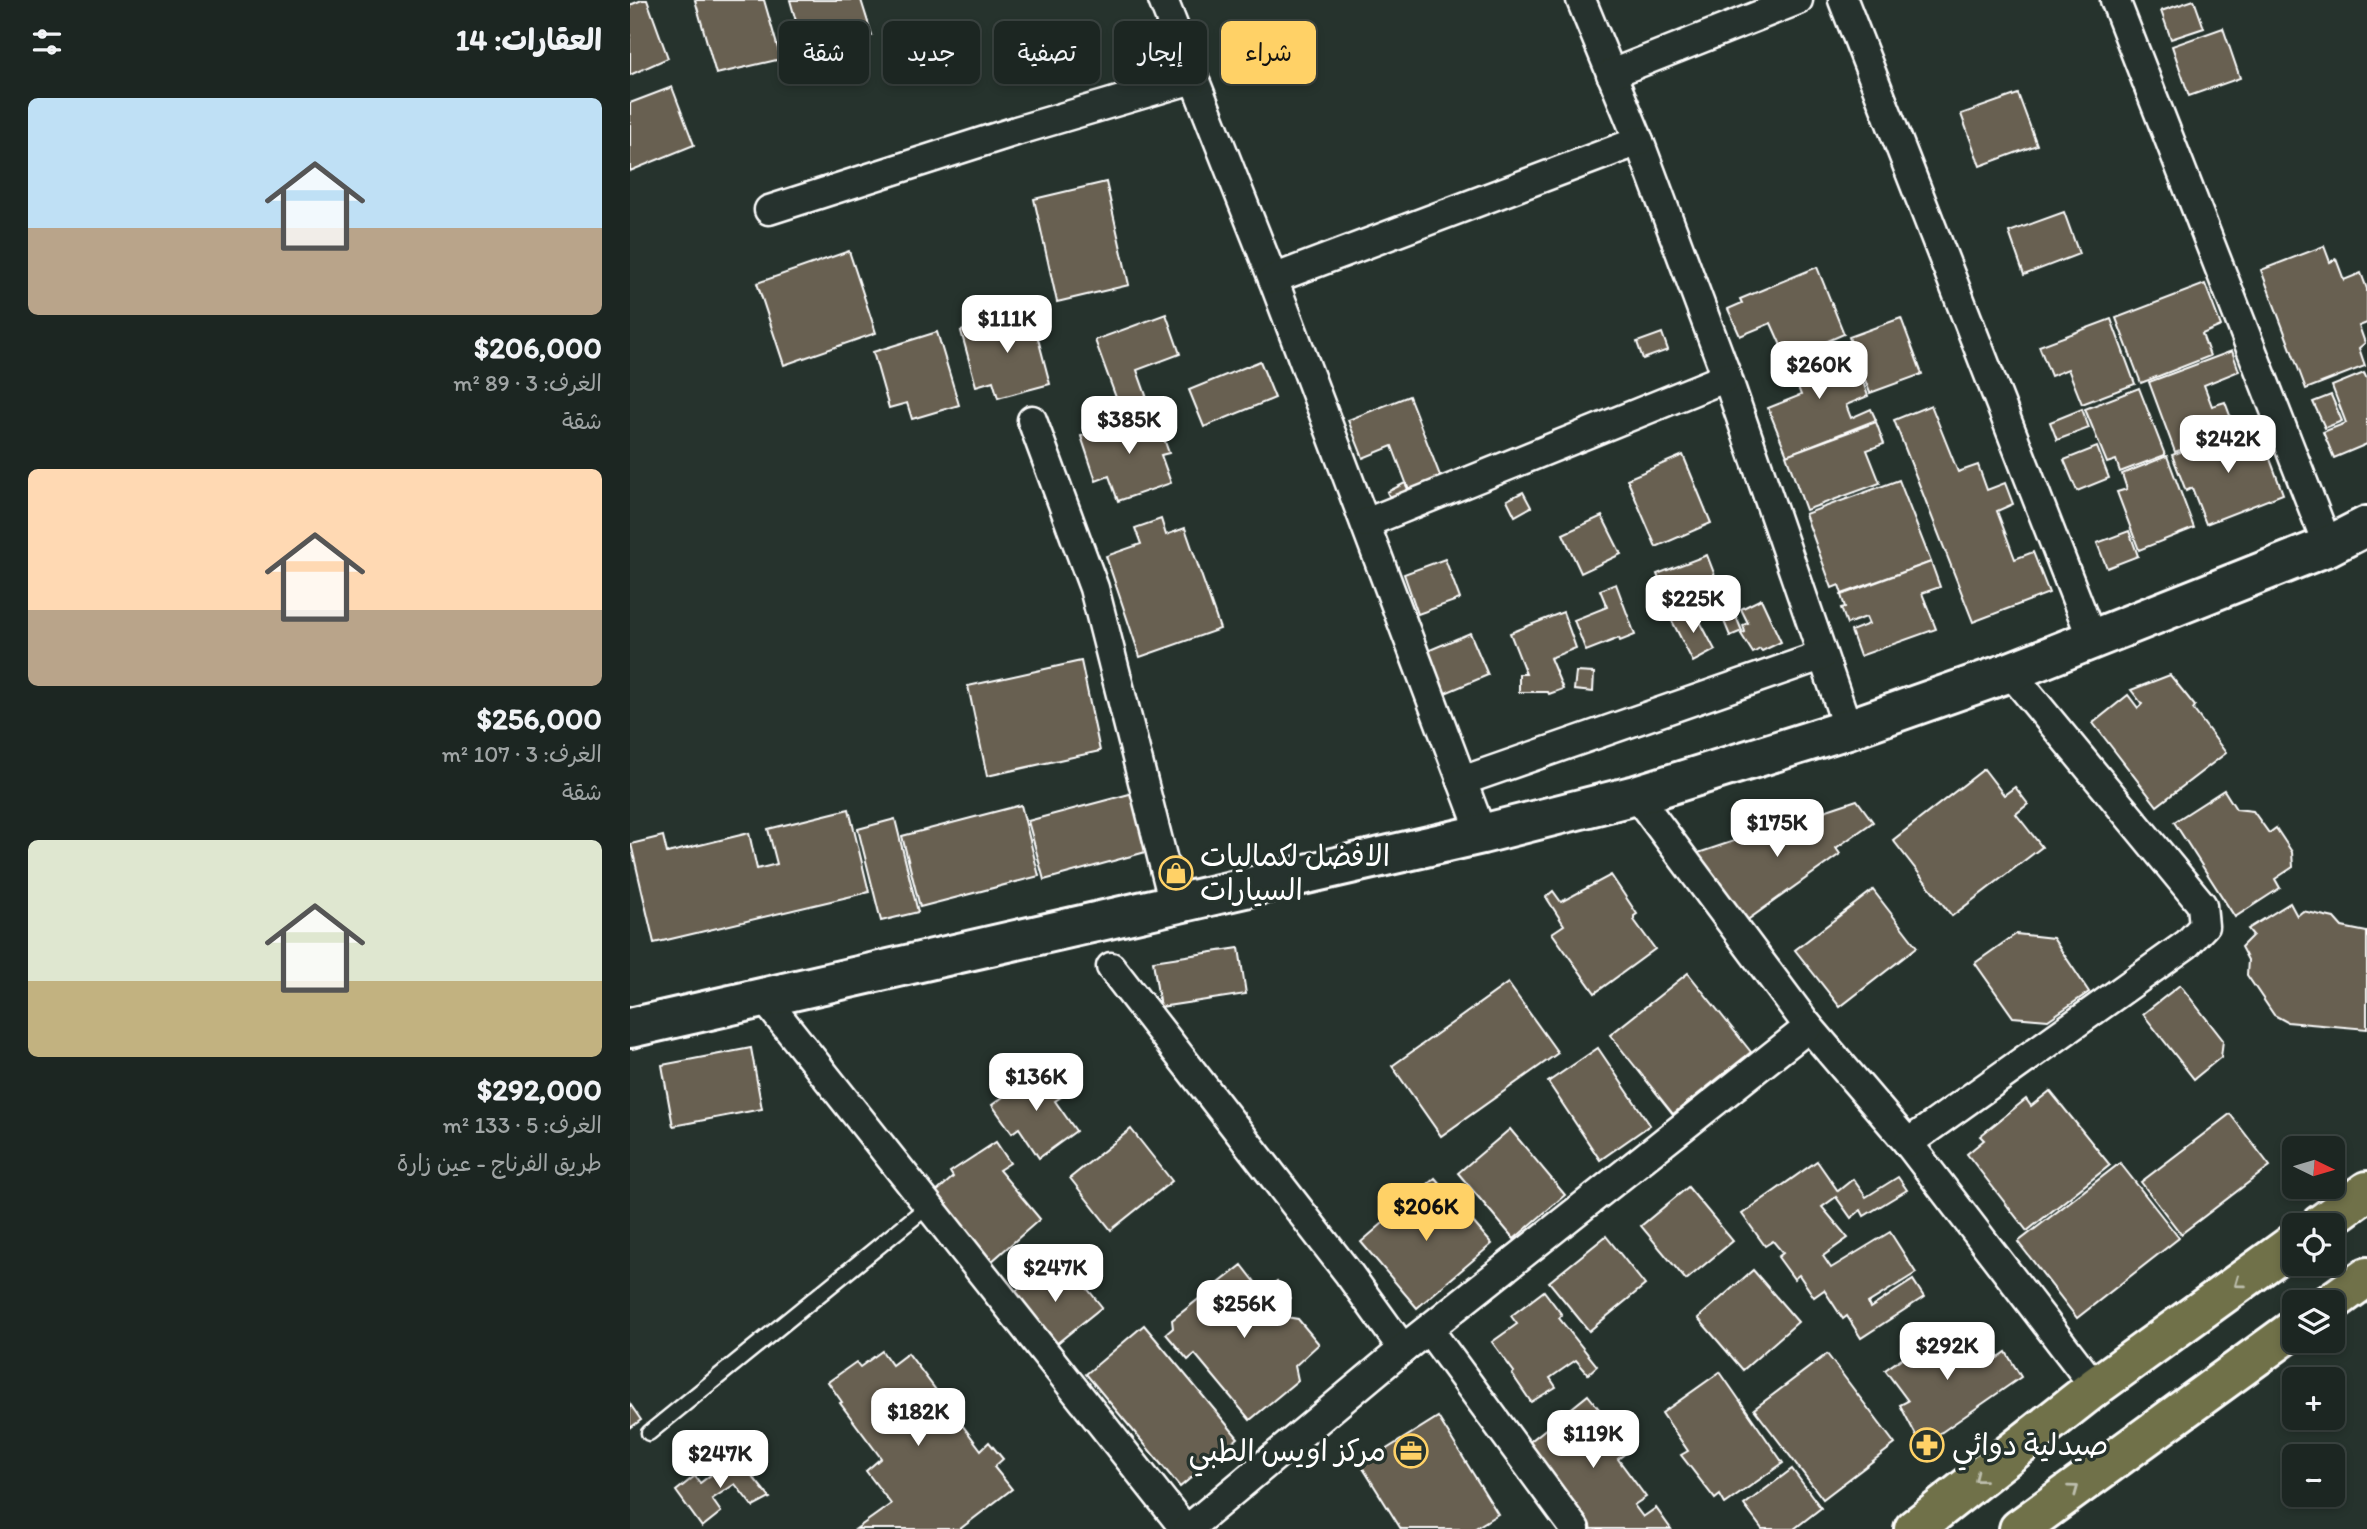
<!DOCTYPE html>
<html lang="ar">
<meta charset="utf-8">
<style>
:root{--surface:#1c2622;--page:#252e2a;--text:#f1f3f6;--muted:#a0a5a5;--line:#3a4340;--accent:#ffd166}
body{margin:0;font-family:Itim,"Playpen Sans Arabic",sans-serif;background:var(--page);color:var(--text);direction:rtl;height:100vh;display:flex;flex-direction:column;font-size:26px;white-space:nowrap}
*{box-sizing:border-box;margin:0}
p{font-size:23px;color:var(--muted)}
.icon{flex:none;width:38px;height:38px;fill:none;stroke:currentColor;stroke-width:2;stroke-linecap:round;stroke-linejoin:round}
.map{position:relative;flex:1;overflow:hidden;direction:ltr}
.side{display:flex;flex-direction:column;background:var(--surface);width:630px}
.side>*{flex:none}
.banner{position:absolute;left:21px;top:21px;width:665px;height:63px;direction:rtl;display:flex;gap:14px}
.needle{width:46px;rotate:95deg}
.fabs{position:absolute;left:1652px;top:1136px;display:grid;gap:14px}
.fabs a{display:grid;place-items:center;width:63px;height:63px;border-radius:10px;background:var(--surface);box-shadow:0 4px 10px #0003,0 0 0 2px var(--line);font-size:35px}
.price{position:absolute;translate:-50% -60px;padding:0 16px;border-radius:14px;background:#fff;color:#222;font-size:23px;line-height:46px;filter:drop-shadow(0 2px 4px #0008)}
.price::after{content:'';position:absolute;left:50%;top:42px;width:21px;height:16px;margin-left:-10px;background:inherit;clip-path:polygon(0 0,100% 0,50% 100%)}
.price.active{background:var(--accent);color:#111}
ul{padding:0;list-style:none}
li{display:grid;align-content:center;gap:14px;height:371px;padding:0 28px}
li span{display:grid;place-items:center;height:217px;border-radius:10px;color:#555}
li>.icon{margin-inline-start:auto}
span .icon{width:126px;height:126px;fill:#fffc;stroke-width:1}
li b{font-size:30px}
h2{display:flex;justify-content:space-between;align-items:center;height:84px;padding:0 28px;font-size:30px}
.tag{padding:0 24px;border-radius:10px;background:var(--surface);box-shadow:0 4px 10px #0003,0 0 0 2px var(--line);font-size:24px;line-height:63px}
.tag.active{background:var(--accent);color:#111}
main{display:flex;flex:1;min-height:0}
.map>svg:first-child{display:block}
</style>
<main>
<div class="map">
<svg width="1737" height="1529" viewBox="0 0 1737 1529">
<rect width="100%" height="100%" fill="#26332d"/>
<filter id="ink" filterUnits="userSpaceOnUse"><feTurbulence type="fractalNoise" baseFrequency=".0143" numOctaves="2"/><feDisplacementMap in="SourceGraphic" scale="14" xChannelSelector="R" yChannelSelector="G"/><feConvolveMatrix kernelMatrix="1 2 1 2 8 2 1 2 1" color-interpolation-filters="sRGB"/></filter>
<g filter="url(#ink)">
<g fill="#686151" stroke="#fff" stroke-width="2">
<polygon points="12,0 17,0 38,58 0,75 0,5"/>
<polygon points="65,0 134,0 151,59 86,74"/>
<polygon points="160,0 231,0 242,35 175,53"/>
<polygon points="1564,0 1574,28 1541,39 1531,11"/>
<polygon points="1593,28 1610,78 1559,96 1542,46"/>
<polygon points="42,87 64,145 0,171 0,103"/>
<polygon points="1388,94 1407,145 1350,166 1331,114"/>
<polygon points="476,182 499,285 427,302 404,199"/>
<polygon points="1434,212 1449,254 1394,275 1379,232"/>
<polygon points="1694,246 1700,262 1706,259 1714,280 1731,273 1737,289 1737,323 1729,326 1735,343 1729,348 1735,366 1676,389 1631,270"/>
<polygon points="219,251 246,333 154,365 127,283"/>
<polygon points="1187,267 1214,334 1157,359 1141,323 1110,336 1098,309 1112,303 1110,299"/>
<polygon points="1575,284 1591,326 1572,334 1580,356 1511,383 1486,318"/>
<polygon points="401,312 420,384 368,398 363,381 346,386 331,331"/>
<polygon points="536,314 550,354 507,370 519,404 492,414 465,340"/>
<polygon points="1271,318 1292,374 1240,393 1219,337"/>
<polygon points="1481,319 1505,384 1452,404 1438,369 1421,376 1409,346"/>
<polygon points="307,332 329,405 282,419 277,403 259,408 243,352"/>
<polygon points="1032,333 1038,350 1013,359 1007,342"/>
<polygon points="1201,342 1215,380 1230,374 1238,396 1216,405 1221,418 1241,409 1246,420 1157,455 1138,408 1171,395 1157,359"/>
<polygon points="1602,351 1609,371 1574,385 1582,406 1595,402 1605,429 1545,452 1519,382"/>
<polygon points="630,361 645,398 574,427 559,390"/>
<polygon points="1734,373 1737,379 1737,444 1704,458 1693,432 1716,423 1702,386"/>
<polygon points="1509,388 1535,455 1490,472 1486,460 1477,463 1455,409"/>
<polygon points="1701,395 1712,421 1695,428 1683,402"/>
<polygon points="779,396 814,486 782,498 762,446 733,458 718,420"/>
<polygon points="1301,405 1328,472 1348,465 1357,490 1375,483 1383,504 1367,511 1385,559 1403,552 1419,593 1343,622 1264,420"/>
<polygon points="1452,409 1459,428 1427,440 1420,422"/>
<polygon points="524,411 539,453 531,455 541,483 488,501 479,476 466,481 451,436"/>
<polygon points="1246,422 1254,444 1237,450 1250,483 1176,510 1156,455"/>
<polygon points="1608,430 1615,447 1633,440 1653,494 1576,524 1562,488 1556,491 1542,455"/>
<polygon points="1467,447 1479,478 1447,491 1434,460"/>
<polygon points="1053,455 1081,523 1026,547 997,479"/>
<polygon points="1537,456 1564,528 1509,550 1487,492 1497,489 1492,474"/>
<polygon points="1269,480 1301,562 1212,594 1209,585 1202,588 1175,514"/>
<polygon points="775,483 781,495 763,504 757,492"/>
<polygon points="893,492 901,507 885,516 877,500"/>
<polygon points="972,516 991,554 951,573 933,534"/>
<polygon points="531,519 536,535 555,528 590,629 510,657 476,556 511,544 505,528"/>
<polygon points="1499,531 1508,556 1477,568 1467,543"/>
<polygon points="1077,555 1087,581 1037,600 1027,574"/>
<polygon points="815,559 830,599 788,614 774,574"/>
<polygon points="1301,562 1310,587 1292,593 1306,629 1230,656 1221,631 1239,624 1236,617 1217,624 1211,608 1215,607 1211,595"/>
<polygon points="986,584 1005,635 990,641 989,638 956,651 944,620 977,607 970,590"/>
<polygon points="1095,590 1112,631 1100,636 1083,594"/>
<polygon points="1131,599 1151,642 1132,651 1130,649 1123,653 1111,634 1115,632 1113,625 1118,623 1111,609"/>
<polygon points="1063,608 1085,650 1063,662 1041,619"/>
<polygon points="933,612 946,648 920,658 933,689 919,694 918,692 889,692 889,674 896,674 880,633"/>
<polygon points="840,633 858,675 813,694 795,652"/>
<polygon points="451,661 470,751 357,776 338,686"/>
<polygon points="946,672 964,673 963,692 944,690"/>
<polygon points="1540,675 1565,706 1563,709 1596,753 1527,806 1463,723 1498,695 1508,708 1512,704 1501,690"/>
<polygon points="1354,769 1374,795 1385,787 1398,804 1386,814 1412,847 1322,916 1263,840"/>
<polygon points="1594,790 1606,809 1623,811 1639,833 1646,828 1662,852 1663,867 1645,879 1650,888 1605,917 1544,822"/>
<polygon points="507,792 523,850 414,880 398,821"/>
<polygon points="1227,800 1243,822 1206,848 1210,854 1109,926 1059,856"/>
<polygon points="391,805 409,876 290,907 272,836"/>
<polygon points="219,809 239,892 24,943 1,844 33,836 37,853 119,833 127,869 147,864 138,829"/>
<polygon points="265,819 288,912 251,921 228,829"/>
<polygon points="981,875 1007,914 1004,916 1004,920 1025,949 965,993 922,933 934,925 916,897 923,891 931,902"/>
<polygon points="1243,890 1287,947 1210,1007 1165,950"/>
<polygon points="1660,903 1667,916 1673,911 1704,918 1712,927 1737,932 1737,1029 1657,1022 1644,1015 1617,975 1618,960 1611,947 1623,935 1618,929"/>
<polygon points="1386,934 1423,938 1459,992 1418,1020 1383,1017 1345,963"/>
<polygon points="609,948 616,994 530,1007 523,961"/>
<polygon points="1058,973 1121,1052 1043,1114 980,1035"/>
<polygon points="878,983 928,1053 811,1136 762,1066"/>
<polygon points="1550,985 1593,1040 1591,1057 1564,1079 1513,1014"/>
<polygon points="121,1048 132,1109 43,1126 32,1065"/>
<polygon points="968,1048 1020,1125 970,1160 918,1082"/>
<polygon points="414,1067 434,1095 425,1101 446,1131 409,1158 389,1128 382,1133 362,1105"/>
<polygon points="1420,1091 1480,1165 1397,1231 1337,1154 1354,1140 1350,1136 1396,1099 1401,1106"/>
<polygon points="1600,1114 1640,1166 1551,1234 1511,1182"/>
<polygon points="501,1129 542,1181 481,1230 440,1178"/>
<polygon points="880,1129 935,1195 884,1239 828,1173"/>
<polygon points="366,1142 380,1163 369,1170 410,1219 361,1262 304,1194 323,1177 320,1172"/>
<polygon points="1187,1161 1208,1191 1223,1179 1236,1197 1268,1177 1277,1190 1234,1216 1231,1210 1221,1218 1206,1197 1192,1207 1218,1238 1193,1256 1201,1268 1260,1232 1286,1273 1238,1303 1240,1308 1283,1280 1294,1297 1231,1338 1217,1316 1213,1319 1194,1290 1184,1297 1169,1275 1164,1279 1148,1257 1153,1253 1143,1241 1135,1246 1112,1214"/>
<polygon points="1490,1163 1549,1238 1447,1318 1388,1242"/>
<polygon points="805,1178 862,1244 787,1308 731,1242"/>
<polygon points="1058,1187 1103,1241 1056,1280 1011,1226"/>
<polygon points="976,1236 1015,1285 959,1331 919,1282"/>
<polygon points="612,1265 633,1292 647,1281 660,1298 648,1308 656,1317 668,1319 689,1344 665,1366 668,1380 620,1420 565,1354 558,1360 536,1334 543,1328 542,1320"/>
<polygon points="416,1266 426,1279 440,1267 472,1307 420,1349 380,1296"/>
<polygon points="1123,1270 1168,1322 1113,1370 1068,1318"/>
<polygon points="914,1291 932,1315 929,1318 967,1366 958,1374 946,1360 920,1378 926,1387 901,1402 882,1374 884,1372 862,1342 887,1324 881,1316"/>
<polygon points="514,1325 608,1438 550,1487 456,1374"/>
<polygon points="1313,1329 1321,1341 1335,1332 1356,1366 1376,1352 1391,1377 1312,1432 1290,1443 1270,1405 1278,1401 1255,1370"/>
<polygon points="252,1351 262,1365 278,1353 351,1450 359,1442 373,1459 364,1467 382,1489 330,1529 226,1529 261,1504 236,1471 251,1458 210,1403 212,1402 198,1382 226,1362 230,1367"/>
<polygon points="1197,1354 1265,1444 1193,1499 1124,1409"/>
<polygon points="1090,1372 1153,1463 1095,1504 1090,1495 1085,1499 1051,1455 1058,1451 1032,1413"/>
<polygon points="958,1395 1001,1449 988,1459 1016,1497 1004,1505 1013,1517 1026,1508 1041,1529 955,1529 897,1444"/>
<polygon points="0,1404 11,1420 0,1428"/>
<polygon points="808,1417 868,1514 844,1529 771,1529 731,1465"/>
<polygon points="106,1456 140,1498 123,1507 105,1484 82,1499 91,1512 72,1527 46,1491 65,1476 70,1483"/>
<polygon points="1162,1469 1191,1508 1164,1529 1132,1529 1114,1505"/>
</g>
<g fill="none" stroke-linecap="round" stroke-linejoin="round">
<defs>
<polyline id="lane" points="19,1433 297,1207"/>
<g id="street">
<polyline points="533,0 643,279 852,834"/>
<polyline points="951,0 1009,141 1097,377 1218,729"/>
<polyline points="1213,0 1462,639"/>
<polyline points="1485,0 1698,546"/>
<polyline points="981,74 1168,0"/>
<polyline points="139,210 386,131 563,79"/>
<polyline points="643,279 1009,141"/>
<polyline points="402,420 464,588 544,904"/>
<polyline points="736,523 1097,377"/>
<polyline points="832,781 1191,656"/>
<polyline points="1006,795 1179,1027 1278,1143 1465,1387"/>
<polyline points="481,967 719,1274 773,1349"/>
<polyline points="133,997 555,1529"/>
<polyline points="1278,1143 1557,944 1574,926 1572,905 1380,672"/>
<polyline points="799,1330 945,1529"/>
<polyline points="558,1529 773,1349 1179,1027"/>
</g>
<polyline id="secondary" points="0,1028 852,834 1006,795 1218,729 1380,672 1698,546 1737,526"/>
<g id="primary">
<polyline points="1690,1225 1737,1191"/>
<polyline points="1702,1302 1737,1277"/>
<polyline points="1284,1529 1465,1387 1664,1243"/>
<polyline points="1389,1529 1664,1329"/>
</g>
</defs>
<use href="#lane" stroke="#fff" stroke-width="19"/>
<use href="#street" stroke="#fff" stroke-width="33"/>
<use href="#secondary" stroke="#fff" stroke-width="44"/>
<use href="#primary" stroke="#fff" stroke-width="44"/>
<use href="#lane" stroke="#26332d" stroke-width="14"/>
<use href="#street" stroke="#26332d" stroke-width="28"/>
<use href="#secondary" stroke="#26332d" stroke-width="38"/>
<use href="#primary" stroke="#6f714a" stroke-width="38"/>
</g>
<defs><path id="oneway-chevron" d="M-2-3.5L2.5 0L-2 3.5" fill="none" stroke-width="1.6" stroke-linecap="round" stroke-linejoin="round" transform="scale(1.75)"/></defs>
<g stroke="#bebfae">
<use href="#oneway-chevron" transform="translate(1609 1283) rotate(144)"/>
<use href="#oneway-chevron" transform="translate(1349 1478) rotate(142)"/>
<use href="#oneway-chevron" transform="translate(1444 1489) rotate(-36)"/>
</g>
</g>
<defs>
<symbol id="shop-ring" viewBox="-11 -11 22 22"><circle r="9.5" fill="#26332d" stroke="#ffd166" stroke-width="1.5"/><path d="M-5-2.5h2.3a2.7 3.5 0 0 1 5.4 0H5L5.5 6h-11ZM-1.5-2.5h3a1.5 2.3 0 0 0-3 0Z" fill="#ffd166"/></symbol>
<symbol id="pharmacy-ring" viewBox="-11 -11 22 22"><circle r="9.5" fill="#26332d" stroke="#ffd166" stroke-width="1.5"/><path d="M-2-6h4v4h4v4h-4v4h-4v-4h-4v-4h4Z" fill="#ffd166"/></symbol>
<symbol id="office-ring" viewBox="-11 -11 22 22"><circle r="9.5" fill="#26332d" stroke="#ffd166" stroke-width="1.5"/><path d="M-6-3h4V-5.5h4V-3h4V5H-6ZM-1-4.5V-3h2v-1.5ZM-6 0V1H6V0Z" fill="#ffd166"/></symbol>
</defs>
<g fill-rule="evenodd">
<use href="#shop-ring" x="527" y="854" width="38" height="38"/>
<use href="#pharmacy-ring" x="1278" y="1426" width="38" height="38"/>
<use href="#office-ring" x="762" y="1432" width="38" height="38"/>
</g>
<g text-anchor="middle" stroke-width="7" stroke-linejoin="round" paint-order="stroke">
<g font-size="30" fill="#fff" stroke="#26332d" text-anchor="start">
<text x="570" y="866">الافضل لكماليات<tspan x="570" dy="34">السيارات</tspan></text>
<text x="1322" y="1455">صيدلية دوائي</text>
<text x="756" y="1461" text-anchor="end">مركز اويس الطبي</text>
</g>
</g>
</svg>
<div class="fabs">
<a><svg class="needle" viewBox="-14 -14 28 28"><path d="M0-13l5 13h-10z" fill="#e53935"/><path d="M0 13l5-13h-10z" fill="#a0a5a5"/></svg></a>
<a><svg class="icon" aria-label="locate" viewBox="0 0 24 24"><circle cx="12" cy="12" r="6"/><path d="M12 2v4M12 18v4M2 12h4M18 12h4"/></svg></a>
<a><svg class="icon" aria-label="layers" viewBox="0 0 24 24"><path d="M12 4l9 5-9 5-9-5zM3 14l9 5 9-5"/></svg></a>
<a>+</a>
<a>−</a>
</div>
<b class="price" style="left:377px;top:355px">$111K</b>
<b class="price" style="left:1189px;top:401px">$260K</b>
<b class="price" style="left:499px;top:456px">$385K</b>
<b class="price" style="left:1598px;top:475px">$242K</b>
<b class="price" style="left:1063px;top:635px">$225K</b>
<b class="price" style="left:1147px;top:859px">$175K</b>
<b class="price" style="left:406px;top:1113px">$136K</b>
<b class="price active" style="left:796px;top:1243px">$206K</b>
<b class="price" style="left:425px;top:1304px">$247K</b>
<b class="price" style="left:614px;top:1340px">$256K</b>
<b class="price" style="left:1317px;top:1382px">$292K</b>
<b class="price" style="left:288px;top:1448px">$182K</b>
<b class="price" style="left:963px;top:1470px">$119K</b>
<b class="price" style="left:90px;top:1490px">$247K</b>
<div class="banner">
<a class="tag active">شراء</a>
<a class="tag">إيجار</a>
<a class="tag">تصفية</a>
<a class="tag">جديد</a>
<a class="tag">شقة</a>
</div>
</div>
<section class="side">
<h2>العقارات: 14<svg class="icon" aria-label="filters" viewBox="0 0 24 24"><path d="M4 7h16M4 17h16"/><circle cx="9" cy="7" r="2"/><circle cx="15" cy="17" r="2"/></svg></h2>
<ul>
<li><span style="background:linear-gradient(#bfe0f5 60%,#b9a48a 0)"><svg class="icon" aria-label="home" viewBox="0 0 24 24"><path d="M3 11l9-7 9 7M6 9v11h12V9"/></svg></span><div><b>$206,000</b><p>الغرف: 3 · 89 m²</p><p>شقة</p></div></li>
<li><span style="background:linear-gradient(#ffd9b3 65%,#b9a48a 0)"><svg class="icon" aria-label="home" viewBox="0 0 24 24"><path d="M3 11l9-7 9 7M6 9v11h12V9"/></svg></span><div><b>$256,000</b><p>الغرف: 3 · 107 m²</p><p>شقة</p></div></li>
<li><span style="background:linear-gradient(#dfe7d0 65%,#c2b280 0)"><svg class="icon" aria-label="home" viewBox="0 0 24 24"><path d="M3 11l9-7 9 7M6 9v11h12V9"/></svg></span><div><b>$292,000</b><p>الغرف: 5 · 133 m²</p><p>طريق الفرناج - عين زارة</p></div></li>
</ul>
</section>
</main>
